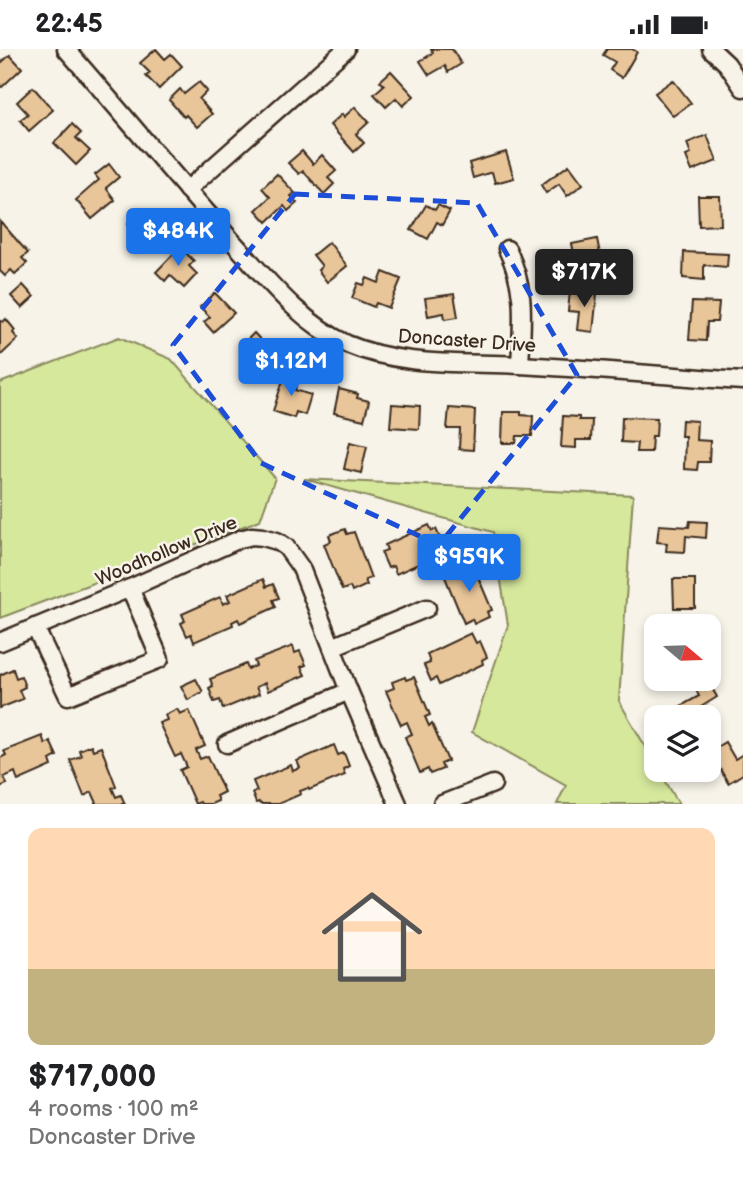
<!DOCTYPE html>
<meta charset="utf-8">
<style>
:root{--surface:#fff;--page:#f2f2f2;--text:#202124;--muted:#757577;--line:#e0e0e0;--accent:#1a73e8}
body{margin:0;font-family:"Balsamiq Sans",sans-serif;background:var(--page);color:var(--text);height:100vh;display:flex;flex-direction:column;font-size:26px;white-space:nowrap}
*{box-sizing:border-box;margin:0}
p{font-size:23px;color:var(--muted)}
.icon{flex:none;width:38px;height:38px;fill:none;stroke:currentColor;stroke-width:2;stroke-linecap:round;stroke-linejoin:round}
.map{position:relative;height:755px;overflow:hidden}
.sheet{display:flex;flex-direction:column;background:var(--surface);flex:1}
.sheet>*{flex:none}
.needle{width:46px;rotate:109deg}
.buttons{position:absolute;left:644px;top:565px;display:grid;gap:14px}
.buttons a{display:grid;place-items:center;width:77px;height:77px;border-radius:14px;background:var(--surface);box-shadow:0 4px 10px #0003;font-size:35px}
.price{position:absolute;translate:-50% -60px;padding:0 16px;border-radius:7px;background:var(--accent);color:#fff;font-size:23px;line-height:46px;filter:drop-shadow(0 2px 4px #0008)}
.price::after{content:'';position:absolute;left:50%;top:42px;width:21px;height:16px;margin-left:-10px;background:inherit;clip-path:polygon(0 0,100% 0,50% 100%)}
.price.current{background:#222;color:#fff}
ul{padding:0;list-style:none}
li{display:grid;align-content:center;gap:14px;height:371px;padding:0 28px}
li+li{border-top:2px solid var(--line)}
li span{display:grid;place-items:center;height:217px;border-radius:14px;color:#555}
li>.icon{margin-inline-start:auto}
span .icon{width:126px;height:126px;fill:#fffc;stroke-width:1}
li b{font-size:30px}
.status{display:flex;justify-content:space-between;align-items:center;height:49px;padding:0 35px;background:var(--surface);direction:ltr}
.status svg{height:19px;fill:currentColor}
.map>svg:first-child{display:block}
</style>
<div class="status"><b>22:45</b><svg viewBox="0 0 49 12"><path d="M0 12V9h3v3zM5 12V6h3v6zM10 12V3h3v9zM15 12V0h3v12zM26 1h20v11H26zM47 4h2v5h-2z"/></svg></div>
<div class="map">
<svg width="743" height="755" viewBox="0 0 743 755">
<rect width="100%" height="100%" fill="#f7f3e8"/>
<filter id="ink" filterUnits="userSpaceOnUse"><feTurbulence type="fractalNoise" baseFrequency=".0143" numOctaves="2"/><feDisplacementMap in="SourceGraphic" scale="14" xChannelSelector="R" yChannelSelector="G"/><feConvolveMatrix kernelMatrix="1 2 1 2 8 2 1 2 1" color-interpolation-filters="sRGB"/></filter>
<g filter="url(#ink)">
<g fill="#d6e89c" stroke="#88895d" stroke-width="2">
<polygon points="119,288 171,310 275,429 260,471 0,569 0,334"/>
<polygon points="304,430 633,446 619,652 656,716 656,721 659,721 679,755 557,755 566,736 472,683 508,576 493,483"/>
</g>
<g fill="#e9c69a" stroke="#3b2a1e" stroke-width="2">
<polygon points="156,0 165,10 171,5 182,17 159,40 146,27 150,24 140,14"/>
<polygon points="431,0 452,0 461,15 448,23 445,17 429,26 420,12 433,4"/>
<polygon points="607,0 632,0 637,3 622,29 610,21 615,13 603,6"/>
<polygon points="10,6 22,19 2,38 0,37 0,12 1,14"/>
<polygon points="391,22 414,47 403,57 396,49 386,58 374,45 384,36 380,32"/>
<polygon points="673,31 691,54 673,67 655,44"/>
<polygon points="199,33 207,42 199,50 212,65 197,78 186,66 184,68 169,51 180,40 184,45"/>
<polygon points="33,38 53,61 29,82 20,71 28,65 17,53"/>
<polygon points="355,58 369,73 356,85 364,94 354,103 330,76 342,65 344,68"/>
<polygon points="72,75 81,84 76,89 90,102 76,116 54,94"/>
<polygon points="707,86 717,112 692,122 686,107 691,105 687,94"/>
<polygon points="302,102 313,115 322,106 336,122 328,129 334,135 324,145 303,122 299,125 288,114"/>
<polygon points="506,103 514,129 495,134 492,123 473,129 469,114"/>
<polygon points="109,115 119,128 106,139 115,151 92,170 76,151 99,131 95,126"/>
<polygon points="569,116 583,135 567,147 559,135 546,144 541,136"/>
<polygon points="277,125 295,144 291,147 297,154 288,162 284,157 267,173 256,161 270,148 262,139"/>
<polygon points="698,147 720,147 721,176 699,177"/>
<polygon points="426,156 435,161 438,156 450,162 442,176 437,173 428,190 411,181"/>
<polygon points="142,162 161,183 141,203 131,192 138,186 128,175"/>
<polygon points="0,172 28,204 22,209 27,214 15,225 11,221 5,227 0,222"/>
<polygon points="597,190 603,220 579,225 572,195"/>
<polygon points="329,193 347,217 327,233 318,221 322,217 313,206"/>
<polygon points="180,198 194,212 189,217 197,225 184,239 170,226 165,232 156,223"/>
<polygon points="684,203 728,205 727,218 704,216 704,231 683,229"/>
<polygon points="383,223 401,230 389,259 376,254 374,258 352,249 358,234 364,236 367,229 379,234"/>
<polygon points="23,236 34,248 22,259 11,247"/>
<polygon points="570,242 597,245 593,283 577,281 579,263 568,262"/>
<polygon points="215,244 234,264 213,283 204,273 210,268 200,258"/>
<polygon points="454,245 458,268 445,270 444,264 428,267 425,249"/>
<polygon points="692,253 719,254 717,273 707,273 706,292 689,291"/>
<polygon points="6,270 15,281 13,284 18,290 0,307 0,271 3,273"/>
<polygon points="254,284 271,302 257,316 240,298"/>
<polygon points="286,322 299,326 295,341 311,346 305,366 296,363 294,369 273,362"/>
<polygon points="339,340 358,345 357,349 369,352 364,371 334,364"/>
<polygon points="392,355 420,357 419,380 390,378"/>
<polygon points="449,359 475,361 473,401 459,400 460,380 447,380"/>
<polygon points="503,363 521,363 521,366 533,367 532,387 517,387 516,394 502,394"/>
<polygon points="563,367 579,368 579,371 592,371 591,391 576,391 576,399 561,398"/>
<polygon points="622,368 657,369 656,387 652,387 651,403 636,403 637,394 621,393"/>
<polygon points="682,371 697,372 696,391 710,392 709,413 698,413 697,421 684,420 685,387 681,387"/>
<polygon points="350,393 367,397 361,424 344,420"/>
<polygon points="690,472 707,473 706,489 686,487 685,503 666,502 667,494 657,493 659,476 689,478"/>
<polygon points="429,476 432,482 436,480 443,496 438,498 441,505 396,525 393,517 388,519 381,503 387,501 385,496"/>
<polygon points="345,480 347,485 354,483 371,529 365,531 367,536 352,543 350,538 342,541 324,495 331,492 329,486"/>
<polygon points="468,513 470,517 473,516 492,561 487,563 489,568 474,575 472,570 464,574 445,528 452,525 450,521"/>
<polygon points="263,530 266,538 273,535 279,549 273,551 276,558 240,574 238,570 232,573 233,576 194,593 191,585 187,587 181,574 185,572 182,565 220,548 223,555 230,552 227,546"/>
<polygon points="673,530 695,530 695,559 674,559"/>
<polygon points="471,584 476,594 480,592 487,608 482,611 483,615 439,636 436,629 431,632 424,616 430,614 427,605"/>
<polygon points="293,597 295,604 300,602 306,616 301,618 305,626 268,642 265,634 256,638 259,645 223,660 220,651 214,653 209,639 213,637 210,630 246,615 248,620 256,617 254,612"/>
<polygon points="13,620 16,629 21,627 25,638 19,641 23,650 0,659 0,626"/>
<polygon points="405,628 406,631 414,628 430,666 425,668 429,677 432,675 448,712 441,715 443,720 430,725 428,720 420,724 405,688 412,685 407,673 401,676 386,642 394,639 392,633"/>
<polygon points="196,630 203,643 188,651 181,637"/>
<polygon points="709,634 717,648 701,658 707,668 673,668 670,663 699,647 696,641"/>
<polygon points="177,660 180,665 189,661 205,697 196,701 200,710 208,707 224,743 216,747 218,752 211,755 201,755 200,753 195,755 180,721 187,718 181,705 175,708 159,674 167,671 165,666"/>
<polygon points="42,687 45,695 50,692 57,707 50,711 52,717 18,732 15,723 4,728 7,735 0,738 0,709 6,706 4,702"/>
<polygon points="725,693 735,710 743,705 743,725 728,734 710,702"/>
<polygon points="91,696 93,701 101,698 116,737 112,739 116,748 121,746 125,755 95,755 97,754 92,743 84,747 70,711 81,707 79,701"/>
<polygon points="334,696 338,706 344,704 349,717 343,720 345,726 309,741 308,739 300,742 301,745 278,755 260,755 259,753 256,754 252,744 257,742 253,732 291,716 293,722 300,719 297,712"/>
</g>
<g fill="none" stroke-linecap="round" stroke-linejoin="round">
<defs>
<g id="minor">
<path d="M66,0C122,64 176,129 233,193C267,230 300,273 347,295C401,318 463,313 520,316C595,320 669,327 743,332"/>
<polyline points="711,0 727,15 743,39"/>
<polyline points="187,141 346,0"/>
<path d="M507,200C527,241 522,272 520,316"/>
<polyline points="35,578 68,647 160,610 130,539"/>
<polyline points="0,593 130,539 240,490 252,487 263,488 277,492 286,498 301,519 349,642 398,755"/>
<polyline points="332,598 427,559"/>
<polyline points="227,695 349,642"/>
<polyline points="442,755 493,735"/>
</g>
</defs>
<use href="#minor" stroke="#3b2a1e" stroke-width="21"/>
<use href="#minor" stroke="#f7f3e8" stroke-width="16"/>
</g>
</g>
<path fill="none" stroke="#1d4ed8" stroke-width="5" stroke-dasharray="14 9" stroke-linejoin="round" d="M295,145L477,154L577,326L439,496L261,414L173,296Z"/>
<g text-anchor="middle" stroke-width="5" stroke-linejoin="round" paint-order="stroke">
<g font-size="19" fill="#3b2a1e" stroke="#f7f3e8">
<text transform="translate(467 291) rotate(4)" y="7">Doncaster Drive</text>
<text transform="translate(166 501) rotate(-23)" y="7">Woodhollow Drive</text>
</g>
</g>
</svg>
<div class="buttons">
<a><svg class="needle" viewBox="-14 -14 28 28"><path d="M0-13l5 13h-10z" fill="#e53935"/><path d="M0 13l5-13h-10z" fill="#757577"/></svg></a>
<a><svg class="icon" aria-label="layers" viewBox="0 0 24 24"><path d="M12 4l9 5-9 5-9-5zM3 14l9 5 9-5"/></svg></a>
</div>
<b class="price" style="left:178px;top:219px">$484K</b>
<b class="price current" style="left:584px;top:260px">$717K</b>
<b class="price" style="left:291px;top:349px">$1.12M</b>
<b class="price" style="left:469px;top:545px">$959K</b>
</div>
<section class="sheet">
<ul>
<li><span style="background:linear-gradient(#ffd9b3 65%,#c2b280 0)"><svg class="icon" aria-label="home" viewBox="0 0 24 24"><path d="M3 11l9-7 9 7M6 9v11h12V9"/></svg></span><div><b>$717,000</b><p>4 rooms · 100 m²</p><p>Doncaster Drive</p></div></li>
</ul>
</section>
